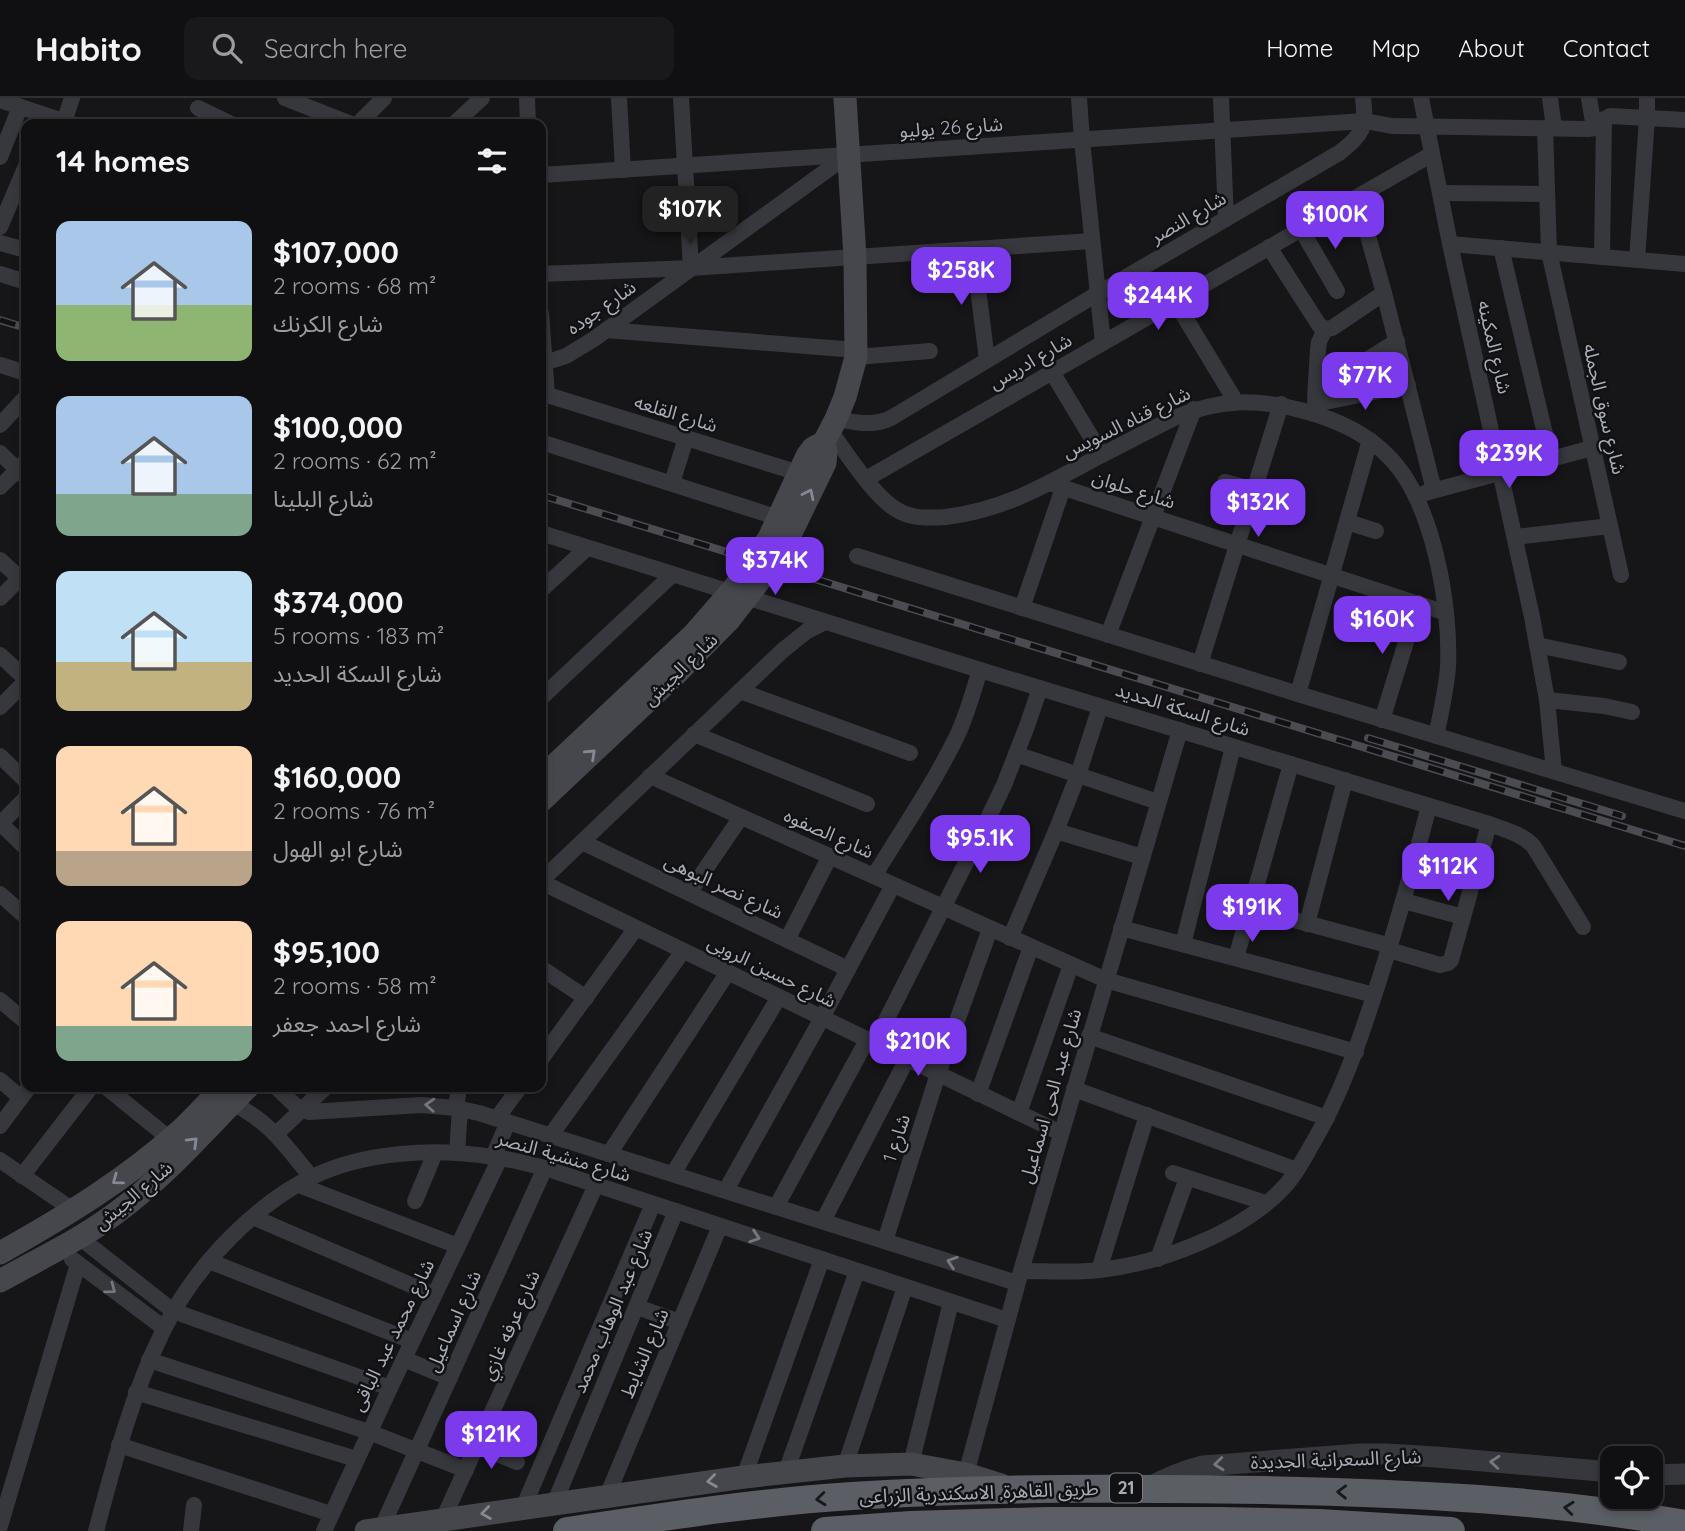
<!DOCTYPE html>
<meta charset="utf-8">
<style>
:root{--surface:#101012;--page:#19191b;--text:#f1f3f6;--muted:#9c9d9f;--line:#303032;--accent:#7c3aed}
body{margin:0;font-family:Quicksand,"Noto Sans Arabic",sans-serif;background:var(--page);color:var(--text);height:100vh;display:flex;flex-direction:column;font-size:26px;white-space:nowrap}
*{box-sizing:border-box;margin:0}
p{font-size:23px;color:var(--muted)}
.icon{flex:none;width:38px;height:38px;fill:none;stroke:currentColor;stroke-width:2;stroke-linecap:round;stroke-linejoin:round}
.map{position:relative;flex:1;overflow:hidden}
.details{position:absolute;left:21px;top:21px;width:525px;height:973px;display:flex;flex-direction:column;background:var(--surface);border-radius:14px;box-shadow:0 4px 10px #0003,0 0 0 2px var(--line)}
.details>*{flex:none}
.fabs{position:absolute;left:1600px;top:1348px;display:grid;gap:14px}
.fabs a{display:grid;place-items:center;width:63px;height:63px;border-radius:14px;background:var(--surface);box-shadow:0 4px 10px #0003,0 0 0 2px var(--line);font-size:35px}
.price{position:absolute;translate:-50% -60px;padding:0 16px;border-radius:14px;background:var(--accent);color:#fff;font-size:23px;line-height:46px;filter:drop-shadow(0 2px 4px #0008)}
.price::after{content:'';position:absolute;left:50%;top:42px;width:21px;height:16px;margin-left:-10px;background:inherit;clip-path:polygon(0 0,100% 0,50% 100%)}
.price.on{background:#222;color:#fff}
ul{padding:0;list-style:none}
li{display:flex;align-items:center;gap:21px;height:175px;padding:0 35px}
li span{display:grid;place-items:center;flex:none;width:196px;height:140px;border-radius:14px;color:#555}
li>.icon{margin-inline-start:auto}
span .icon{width:84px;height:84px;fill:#fffc;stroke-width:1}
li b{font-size:30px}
h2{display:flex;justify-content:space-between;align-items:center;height:84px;padding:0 35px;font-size:30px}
header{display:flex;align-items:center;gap:42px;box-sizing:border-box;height:98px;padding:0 35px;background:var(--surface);border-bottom:2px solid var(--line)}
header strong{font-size:33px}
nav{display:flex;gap:38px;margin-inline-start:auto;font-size:24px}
.search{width:490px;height:63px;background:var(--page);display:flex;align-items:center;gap:18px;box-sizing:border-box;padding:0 24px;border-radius:14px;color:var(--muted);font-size:26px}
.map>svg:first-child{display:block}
</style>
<header>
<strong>Habito</strong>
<div class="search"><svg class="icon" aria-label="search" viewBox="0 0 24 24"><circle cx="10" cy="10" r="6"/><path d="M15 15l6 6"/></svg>Search here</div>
<nav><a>Home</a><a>Map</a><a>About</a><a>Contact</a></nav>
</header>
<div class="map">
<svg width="1685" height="1433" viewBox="0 0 1685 1433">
<rect width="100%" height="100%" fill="#161618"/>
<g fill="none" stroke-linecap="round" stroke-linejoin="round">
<g stroke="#37383d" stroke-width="16">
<polyline points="285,0 351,26"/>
<polyline points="527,0 528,26"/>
<polyline points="619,0 623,72"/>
<polyline points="681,0 691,170"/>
<polyline points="1079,0 1082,42 1103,245"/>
<polyline points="1221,0 1226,121"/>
<polyline points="1421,0 1450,146 1532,519 1547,602 1554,673"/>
<polyline points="1550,0 1554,30"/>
<polyline points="1589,0 1594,30"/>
<polyline points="0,2 72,26"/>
<polyline points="198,10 231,26"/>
<polyline points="64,24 72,0"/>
<polyline points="358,26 384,0"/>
<polyline points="454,26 482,0"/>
<polyline points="1545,30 1549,154 1621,477"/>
<polyline points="0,59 20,9"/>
<polyline points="541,77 1365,23 1392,28 1588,31 1594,30 1610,18 1685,22"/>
<polyline points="1440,95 1546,96"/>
<polyline points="1357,99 1384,195 1434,392"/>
<polyline points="0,129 26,68"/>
<polyline points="1301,131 1337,193"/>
<polyline points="0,145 26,152"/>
<polyline points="1450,146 1685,166"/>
<polyline points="1269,149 1319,227 1325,231 1332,230 1384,195"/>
<polyline points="1501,150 1551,361"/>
<polyline points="973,151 987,262"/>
<polyline points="1602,159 1604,21"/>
<polyline points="1637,162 1647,20 1647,0"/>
<polyline points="0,176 26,184"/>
<polyline points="541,176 691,170 1092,143"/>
<polyline points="1175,203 1236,304"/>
<polyline points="541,215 547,297"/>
<polyline points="606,232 856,252"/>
<polyline points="856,259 930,253"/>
<polyline points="544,265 566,258 594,241 848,57"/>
<polyline points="0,267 26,275"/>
<polyline points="1052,274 1102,357"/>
<polyline points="1316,294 1397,243"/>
<polyline points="541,295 799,375"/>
<polyline points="1315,300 1318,252 1319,244 1325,231"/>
<polyline points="1315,306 1408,287"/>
<path d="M836,321C855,324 872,329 891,320L1097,196L1339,55C1362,38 1367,29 1363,0"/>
<polyline points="0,327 26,299"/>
<path d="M830,333C847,355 875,401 899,413C913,421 930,420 946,419C1005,412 1047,386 1098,359C1123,346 1148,333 1174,320C1218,301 1257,300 1304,313C1334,321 1366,335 1388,358C1433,402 1451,508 1448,569C1446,593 1441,615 1436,638"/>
<polyline points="541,344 779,420"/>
<polyline points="0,355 26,380"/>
<polyline points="866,381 1432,56"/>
<polyline points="1225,384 1254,392"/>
<polyline points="672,385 686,340"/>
<polyline points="1049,385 1446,515"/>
<polyline points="0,389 26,363"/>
<polyline points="1425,395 1592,350"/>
<polyline points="1347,424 1376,433"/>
<path d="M541,435L980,572L1489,726C1505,732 1523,736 1534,749L1583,829"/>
<polyline points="1516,439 1610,428"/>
<polyline points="857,458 1298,596 1685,713"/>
<polyline points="0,462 26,486"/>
<polyline points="541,492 587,450"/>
<polyline points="0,500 26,474"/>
<polyline points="1022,510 1063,390"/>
<polyline points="1108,537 1194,311"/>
<polyline points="1537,547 1619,564"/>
<polyline points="0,557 26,581"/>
<polyline points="1200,566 1281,306"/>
<polyline points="740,593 910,655"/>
<polyline points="1298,596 1370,342"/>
<polyline points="541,600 672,477"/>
<polyline points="1547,602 1604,608 1632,614"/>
<polyline points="0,609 26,583"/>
<polyline points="1382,622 1418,505"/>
<polyline points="694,636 867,706"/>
<polyline points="1016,656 1158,704"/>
<polyline points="0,658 26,683"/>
<polyline points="650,678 1106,882 1356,954"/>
<polyline points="0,725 26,750"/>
<polyline points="0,726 26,700"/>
<polyline points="1056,733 1142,759"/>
<polyline points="582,744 848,871"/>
<path d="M874,778C902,732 933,687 957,638C967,617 973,594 980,572"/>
<polyline points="541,783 782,553 807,533 825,524"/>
<polyline points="541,784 1061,1035"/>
<polyline points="689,795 741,719"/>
<polyline points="0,796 26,819"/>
<polyline points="1404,803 1463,819"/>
<polyline points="1250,810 1391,848"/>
<polyline points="1307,826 1345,682"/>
<polyline points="1121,830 1374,897"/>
<polyline points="1010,840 1056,733 1078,677 1100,609"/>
<polyline points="787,842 830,758"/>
<polyline points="1183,846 1233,649"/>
<polyline points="1389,852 1440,867 1448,865 1451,862 1489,726"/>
<polyline points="1236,860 1291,666"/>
<polyline points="541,870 586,900"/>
<polyline points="0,902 26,924"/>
<polyline points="1089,938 1327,1020"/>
<polyline points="874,946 982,733 1004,687 1027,628 1040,590"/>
<polyline points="541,961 636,830"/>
<polyline points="0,982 21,1000"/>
<polyline points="106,989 170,1041"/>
<polyline points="276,989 296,1008 309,1014 421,1007 456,1010 479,1015 1017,1185"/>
<polyline points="1074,991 1297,1072"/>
<polyline points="978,996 1031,849"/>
<path d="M232,1005C269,1023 286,1048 311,1079"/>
<polyline points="456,1010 459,989"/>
<polyline points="1019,1015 1071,867"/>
<polyline points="497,1020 520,989"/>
<polyline points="0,1028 29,989"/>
<polyline points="276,1036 326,989"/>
<polyline points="551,1037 683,853"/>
<polyline points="457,1055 460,1010"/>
<polyline points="609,1056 728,874"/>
<polyline points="493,1059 508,1024"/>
<polyline points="0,1062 73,1112"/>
<polyline points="1173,1075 1266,1105"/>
<polyline points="673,1076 779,899"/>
<polyline points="22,1078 91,989"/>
<polyline points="299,1087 458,1148"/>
<polyline points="726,1092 822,920 893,787"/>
<polyline points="415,1103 435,1055"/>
<polyline points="776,1109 867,942"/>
<polyline points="253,1119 434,1197"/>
<polyline points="823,1123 907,961"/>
<polyline points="79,1139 173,1213 390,1290"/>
<polyline points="885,1143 938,976 990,831"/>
<polyline points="72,1161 164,1230"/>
<polyline points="1158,1161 1187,1080"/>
<polyline points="209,1163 412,1243"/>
<polyline points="1099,1172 1147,1017"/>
<path d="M1021,1173C1047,1173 1074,1175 1100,1172C1162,1165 1243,1134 1285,1088C1297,1075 1305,1058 1314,1043C1340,998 1357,950 1373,901C1394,837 1412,773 1429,708"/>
<polyline points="637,1209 680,1224"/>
<polyline points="404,1261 450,1280"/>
<polyline points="149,1262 369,1334 466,1372"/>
<polyline points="136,1294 356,1361"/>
<polyline points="119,1347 331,1416"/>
<polyline points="477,1348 517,1364"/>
<polyline points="911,1366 951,1204"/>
<polyline points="845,1368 905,1189"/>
<polyline points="786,1374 857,1173"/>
<polyline points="966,1376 1021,1173 1180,632"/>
<polyline points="744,1379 822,1161"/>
<polyline points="607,1398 720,1128"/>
<polyline points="554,1406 676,1113"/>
<polyline points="523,1410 653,1106"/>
<polyline points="443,1421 596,1087"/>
<polyline points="0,1428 78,1166"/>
<polyline points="381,1431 545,1070"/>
<path d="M96,1433C114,1365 132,1296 163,1233C180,1198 204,1166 231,1139C254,1116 282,1093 312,1079C366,1053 435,1050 493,1059C511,1061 528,1066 545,1070L1007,1222"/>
<polyline points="191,1433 194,1407"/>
<polyline points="324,1433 390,1290 500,1060"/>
</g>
<g stroke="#37383d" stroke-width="21">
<polyline points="1650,1377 1685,1376"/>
<path d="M1148,1390C1166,1380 1183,1373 1203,1368L1360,1356H1386L1436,1359L1612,1374"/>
</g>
<g stroke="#45474d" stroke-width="23">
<polyline points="769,440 807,358 813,350 824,344 836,321 845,299 856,259 855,159 845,0"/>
<polyline points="785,447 825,365 826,354 824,344"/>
<polyline points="541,680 692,538 714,513"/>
<polyline points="541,703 676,576 729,522"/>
<path d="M0,1155C64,1119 127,1081 182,1031C196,1018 209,1003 223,989"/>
<path d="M0,1183C39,1161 80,1142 116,1115C165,1079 205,1032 248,989"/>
<polyline points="366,1433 744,1379 845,1368 911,1366 966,1376 1001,1387"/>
</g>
<g stroke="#5b5e65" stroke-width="28">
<path d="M567,1433C662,1419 757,1404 852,1398C989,1389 1127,1390 1264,1392C1404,1395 1547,1401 1685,1426"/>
<polyline points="825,1433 911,1427 1046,1423 1219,1423 1319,1425 1451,1433"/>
</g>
<defs>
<g id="rail">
<polyline points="0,222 26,230"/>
<polyline points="541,397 1685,748"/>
<polyline points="1368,640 1622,718"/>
</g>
</defs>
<use href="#rail" stroke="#4a4c52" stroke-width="8"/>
<use href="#rail" stroke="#111113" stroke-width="5" stroke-dasharray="16" stroke-linecap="butt"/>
<g stroke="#45474d" stroke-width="23">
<polyline points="714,513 734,490 769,440"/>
<polyline points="729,522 767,473 785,447"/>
</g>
</g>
<defs><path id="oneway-chevron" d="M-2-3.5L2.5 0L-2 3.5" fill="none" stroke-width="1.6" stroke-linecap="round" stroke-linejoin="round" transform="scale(1.75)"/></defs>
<g stroke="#858993">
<use href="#oneway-chevron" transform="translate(809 396) rotate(-64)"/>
<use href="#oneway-chevron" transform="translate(591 656) rotate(-43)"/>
<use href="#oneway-chevron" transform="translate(193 1044) rotate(-45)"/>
<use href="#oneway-chevron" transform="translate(117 1082) rotate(144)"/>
<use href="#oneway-chevron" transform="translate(712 1383) rotate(172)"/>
<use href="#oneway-chevron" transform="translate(486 1415) rotate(172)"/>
</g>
<g stroke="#757881">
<use href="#oneway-chevron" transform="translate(430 1007) rotate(-177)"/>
<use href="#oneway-chevron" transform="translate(755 1139) rotate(18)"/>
<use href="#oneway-chevron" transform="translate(952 1164) rotate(-162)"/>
<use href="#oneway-chevron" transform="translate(111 1191) rotate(37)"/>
<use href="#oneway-chevron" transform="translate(1495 1364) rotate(-175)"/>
<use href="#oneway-chevron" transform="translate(1219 1366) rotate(174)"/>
</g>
<g stroke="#18191b">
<use href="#oneway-chevron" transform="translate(1342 1394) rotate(-179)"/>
<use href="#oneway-chevron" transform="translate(821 1401) rotate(174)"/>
<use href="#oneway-chevron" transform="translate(1569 1410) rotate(-174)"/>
</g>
<g text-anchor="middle" stroke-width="5" stroke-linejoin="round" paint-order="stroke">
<rect fill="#111113" stroke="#7b7e86" stroke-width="2" x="1110" y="1375.5" width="32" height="29" rx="5"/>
<g font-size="18" font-weight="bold" fill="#a8adb8">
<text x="1126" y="1396">21</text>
</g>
<g font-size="19" fill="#a8adb8" stroke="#111113">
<text transform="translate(951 29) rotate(-4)" y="7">شارع 26 يوليو</text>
<text transform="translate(1188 119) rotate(-30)" y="7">شارع النصر</text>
<text transform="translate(601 209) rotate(-35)" y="7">شارع جوده</text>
<text transform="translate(1495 249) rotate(77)" y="7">شارع المكينه</text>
<text transform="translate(1030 263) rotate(-30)" y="7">شارع ادريس</text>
<text transform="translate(1605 311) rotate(77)" y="7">شارع سوق الجمله</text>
<text transform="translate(676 315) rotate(17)" y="7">شارع القلعه</text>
<text transform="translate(1126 324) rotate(-26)" y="7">شارع قناه السويس</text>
<text transform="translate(1134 391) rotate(18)" y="7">شارع حلوان</text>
<text transform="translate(680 571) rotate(-44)" y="7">شارع الجيش</text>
<text transform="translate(1183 611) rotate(17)" y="7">شارع السكة الحديد</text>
<text transform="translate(829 735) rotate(24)" y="7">شارع الصفوه</text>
<text transform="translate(724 788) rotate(25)" y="7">شارع نصر البوهى</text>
<text transform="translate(772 873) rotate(26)" y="7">شارع حسين الروبى</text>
<text transform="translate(1050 998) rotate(-74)" y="7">شارع عبد الحى اسماعيل</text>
<text transform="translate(896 1040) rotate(-72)" y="7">شارع 1</text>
<text transform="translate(564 1058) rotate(16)" y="7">شارع منشية النصر</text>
<text transform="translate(133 1097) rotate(-40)" y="7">شارع الجيش</text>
<text transform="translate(612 1213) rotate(-67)" y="7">شارع عبد الوهاب محمد</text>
<text transform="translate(453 1223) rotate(-66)" y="7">شارع اسماعيل</text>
<text transform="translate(510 1227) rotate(-66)" y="7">شارع عرفه غازي</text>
<text transform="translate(392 1237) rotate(-64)" y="7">شارع محمد عبد الباقى</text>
<text transform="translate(644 1255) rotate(-67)" y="7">شارع الشايط</text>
<text transform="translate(1336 1361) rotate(-2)" y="7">شارع السعرانية الجديدة</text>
<text transform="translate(979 1394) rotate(-2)" y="7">طريق القاهرة, الاسكندرية الزراعى</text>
</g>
</g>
</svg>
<div class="fabs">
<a><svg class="icon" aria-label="locate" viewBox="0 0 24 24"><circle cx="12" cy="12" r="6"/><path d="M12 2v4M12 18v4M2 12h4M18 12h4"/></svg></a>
</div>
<b class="price on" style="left:690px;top:148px">$107K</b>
<b class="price" style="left:1335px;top:153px">$100K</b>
<b class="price" style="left:961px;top:209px">$258K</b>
<b class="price" style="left:1158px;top:234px">$244K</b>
<b class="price" style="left:1365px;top:314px">$77K</b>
<b class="price" style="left:1509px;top:392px">$239K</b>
<b class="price" style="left:1258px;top:441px">$132K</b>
<b class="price" style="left:775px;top:499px">$374K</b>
<b class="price" style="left:1382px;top:558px">$160K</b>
<b class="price" style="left:980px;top:777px">$95.1K</b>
<b class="price" style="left:1448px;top:805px">$112K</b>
<b class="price" style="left:1252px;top:846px">$191K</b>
<b class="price" style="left:918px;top:980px">$210K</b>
<b class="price" style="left:491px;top:1373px">$121K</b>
<section class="details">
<h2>14 homes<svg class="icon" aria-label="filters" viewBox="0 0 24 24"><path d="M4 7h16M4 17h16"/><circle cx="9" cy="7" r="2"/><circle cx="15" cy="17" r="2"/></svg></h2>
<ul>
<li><span style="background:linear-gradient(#a9c7e8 60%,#8fb573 0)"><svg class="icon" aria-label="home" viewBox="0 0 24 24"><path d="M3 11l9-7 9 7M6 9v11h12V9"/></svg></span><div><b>$107,000</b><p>2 rooms · 68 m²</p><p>شارع الكرنك</p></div></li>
<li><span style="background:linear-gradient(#a9c7e8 70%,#7fa58c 0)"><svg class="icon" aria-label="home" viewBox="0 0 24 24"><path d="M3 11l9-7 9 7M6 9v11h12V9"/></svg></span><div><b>$100,000</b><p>2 rooms · 62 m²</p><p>شارع البلينا</p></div></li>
<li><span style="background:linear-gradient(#bfe0f5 65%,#c2b280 0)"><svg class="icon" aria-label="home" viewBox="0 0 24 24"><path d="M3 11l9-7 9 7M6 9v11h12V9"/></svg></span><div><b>$374,000</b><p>5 rooms · 183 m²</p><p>شارع السكة الحديد</p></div></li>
<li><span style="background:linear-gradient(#ffd9b3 75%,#b9a48a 0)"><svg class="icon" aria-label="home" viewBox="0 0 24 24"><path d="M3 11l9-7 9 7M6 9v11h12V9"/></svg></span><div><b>$160,000</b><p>2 rooms · 76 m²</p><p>شارع ابو الهول</p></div></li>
<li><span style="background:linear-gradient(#ffd9b3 75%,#7fa58c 0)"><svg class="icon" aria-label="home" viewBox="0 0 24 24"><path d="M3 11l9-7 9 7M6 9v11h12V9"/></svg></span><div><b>$95,100</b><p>2 rooms · 58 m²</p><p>شارع احمد جعفر</p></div></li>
</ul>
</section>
</div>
